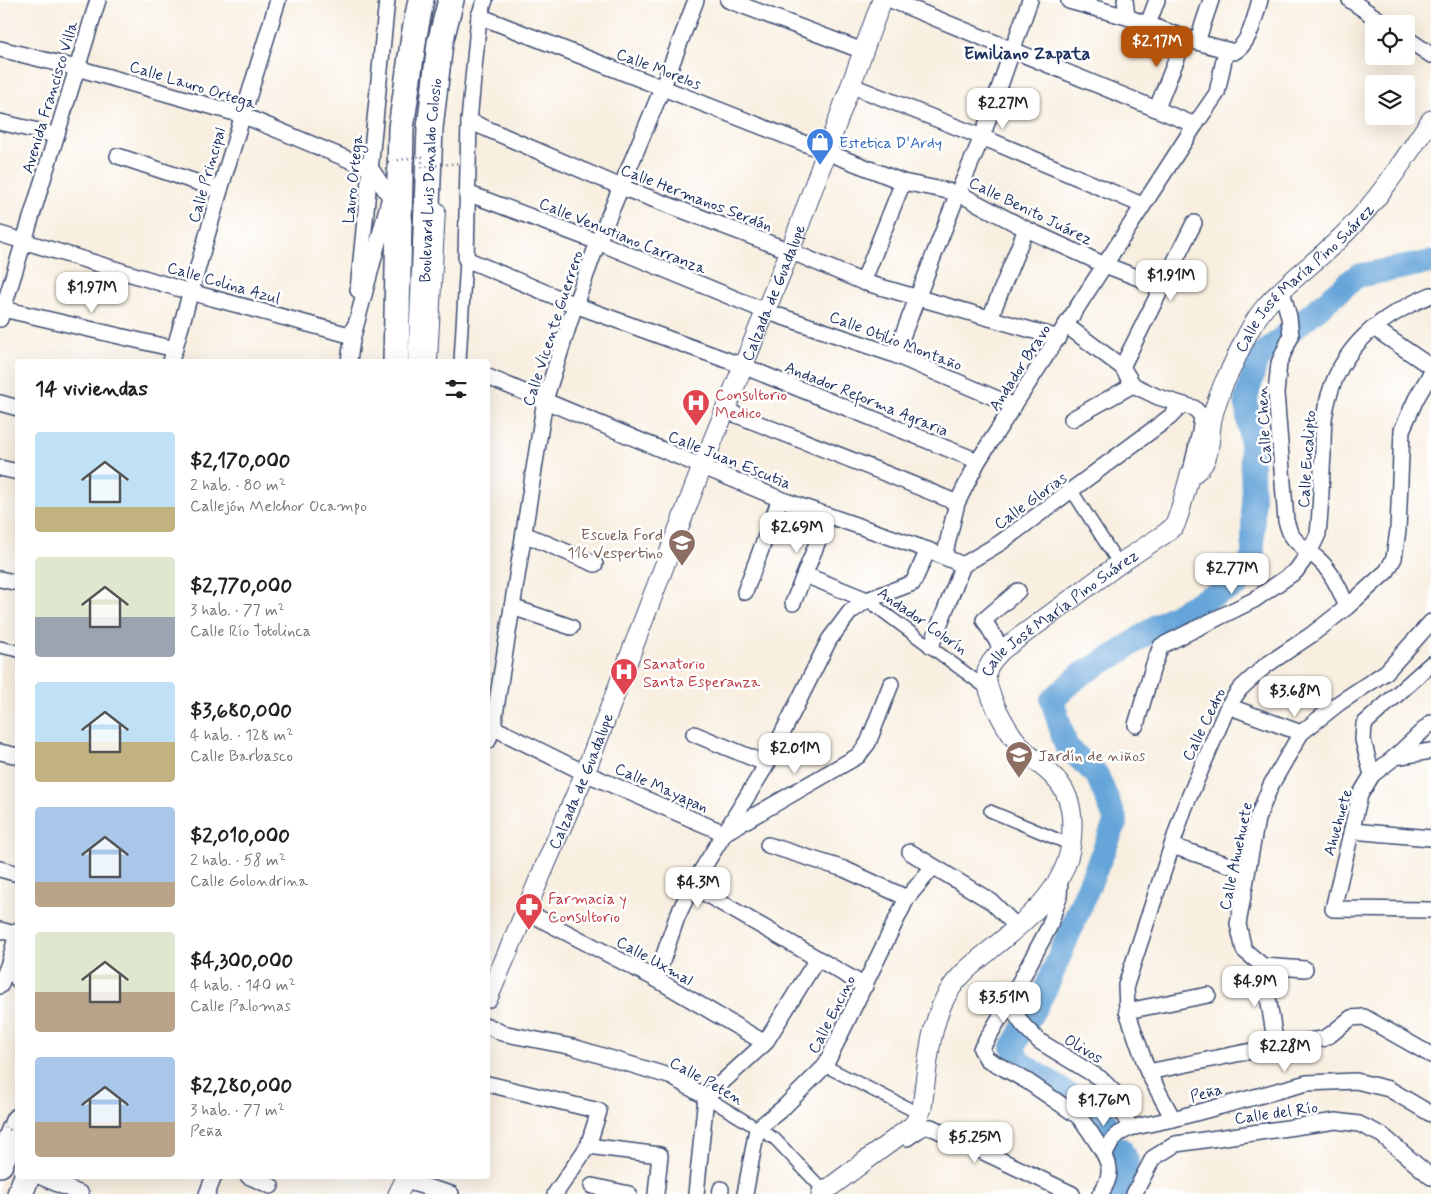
<!DOCTYPE html>
<html lang="es">
<meta charset="utf-8">
<style>
:root{--surface:#fff;--page:#f6f6f6;--text:#202124;--muted:#757577;--accent:#b45309}
body{margin:0;font-family:Mynerve,sans-serif;background:var(--page);color:var(--text);height:100vh;display:flex;flex-direction:column;font-size:19px;white-space:nowrap}
*{box-sizing:border-box;margin:0}
p{font-size:16px;color:var(--muted)}
.icon{flex:none;width:28px;height:28px;fill:none;stroke:currentColor;stroke-width:2;stroke-linecap:round;stroke-linejoin:round}
.map{position:relative;flex:1;overflow:hidden}
.details{position:absolute;left:15px;top:359px;width:475px;height:820px;display:flex;flex-direction:column;background:var(--surface);border-radius:5px;box-shadow:0 5px 20px #0002}
.details>*{flex:none}
.buttons{position:absolute;left:1365px;top:15px;display:grid;gap:10px}
.buttons a{display:grid;place-items:center;width:50px;height:50px;border-radius:5px;background:var(--surface);box-shadow:0 5px 20px #0002;font-size:25px}
.price{position:absolute;translate:-50% -42px;padding:0 11px;border-radius:10px;background:#fff;color:#222;font-size:16px;line-height:32px;filter:drop-shadow(0 1px 2px #0008)}
.price::after{content:'';position:absolute;left:50%;top:30px;width:15px;height:11px;margin-left:-8px;background:inherit;clip-path:polygon(0 0,100% 0,50% 100%)}
.price.active{background:var(--accent);color:#fff}
ul{padding:0;list-style:none}
li{display:flex;align-items:center;gap:15px;height:125px;padding:0 20px}
li span{display:grid;place-items:center;flex:none;width:140px;height:100px;border-radius:5px;color:#555}
li>.icon{margin-inline-start:auto}
span .icon{width:60px;height:60px;fill:#fffc;stroke-width:1}
li b{font-size:21px}
h2{display:flex;justify-content:space-between;align-items:center;height:60px;padding:0 20px;font-size:21px}
.map>svg:first-child{display:block}
</style>
<div class="map">
<svg width="1431" height="1194" viewBox="0 0 1431 1194">
<rect width="100%" height="100%" fill="#fff"/>
<filter id="ink" filterUnits="userSpaceOnUse"><feTurbulence type="fractalNoise" baseFrequency=".02" numOctaves="2"/><feDisplacementMap in="SourceGraphic" scale="10" xChannelSelector="R" yChannelSelector="G"/><feConvolveMatrix kernelMatrix="1 2 1 2 8 2 1 2 1" color-interpolation-filters="sRGB"/></filter>
<filter id="wash" filterUnits="userSpaceOnUse"><feTurbulence type="fractalNoise" baseFrequency=".0096" numOctaves="4" result="noise"/><feDisplacementMap in="SourceGraphic" scale="20" xChannelSelector="R" yChannelSelector="G"/><feGaussianBlur stdDeviation="1.12" result="paint"/><feColorMatrix in="noise" values="0 0 0 0 0 0 0 0 0 0 0 0 0 0 0 0 0 1.4 0 .05"/><feComposite in="paint" operator="in"/></filter>
<g filter="url(#wash)">
<rect width="100%" height="100%" fill="#f8efe0"/>
<g fill="none" stroke-linecap="round" stroke-linejoin="round">
<g stroke="#66a5d9" stroke-width="24">
<polyline points="1109,1128 1103,1117 1018,1061 1013,1047 1046,988 1116,821 1097,775 1066,746 1052,700 1080,675 1120,652 1158,625 1207,598 1238,585 1253,556 1253,499 1251,441 1246,400 1257,359 1357,276 1431,262"/>
<polyline points="1118,1194 1122,1190 1127,1161 1120,1148"/>
</g>
</g>
</g>
<g filter="url(#ink)">
<g fill="none" stroke-linecap="round" stroke-linejoin="round">
<defs>
<polyline id="service" points="432,200 441,209 433,361"/>
<g id="pedestrian">
<polyline points="460,361 466,259"/>
<polyline points="1072,491 1119,564"/>
<polyline points="867,600 989,690"/>
<polyline points="0,647 18,651"/>
<polyline points="990,811 1071,845"/>
<polyline points="825,1066 920,1114"/>
<polyline points="706,1097 775,1139 827,1194"/>
</g>
<g id="minor">
<polyline points="485,0 479,16 469,121 466,259 575,305 743,366 978,461"/>
<polyline points="728,0 863,51"/>
<polyline points="891,0 1195,125"/>
<polyline points="1125,0 1127,17"/>
<polyline points="1350,0 1385,24"/>
<path d="M1069,1L1127,17L1197,42L1234,52C1250,44 1255,16 1260,0"/>
<polyline points="479,16 903,182 958,193 1026,229 1105,265 1162,287"/>
<polyline points="1148,24 1157,0"/>
<polyline points="1406,38 1431,55"/>
<polyline points="1197,42 1211,0"/>
<polyline points="0,49 77,68 242,115 371,169 390,197 353,336 190,292 0,234"/>
<polyline points="850,85 982,137 1142,205"/>
<polyline points="1157,108 1185,38"/>
<polyline points="469,121 621,187 790,251 863,282 1059,338"/>
<polyline points="0,122 55,135"/>
<polyline points="118,156 220,190"/>
<polyline points="467,193 598,242 765,311 895,355 1014,406"/>
<polyline points="863,282 903,182"/>
<polyline points="358,290 387,0"/>
<path d="M1282,291L1289,317L1291,336L1279,363L1276,393L1286,521C1288,526 1289,532 1292,536C1300,548 1315,554 1324,565C1335,578 1341,592 1347,607"/>
<polyline points="3,309 175,349"/>
<polyline points="990,318 1026,229"/>
<polyline points="0,319 98,0"/>
<polyline points="1067,326 1122,367 1133,385 1158,397 1194,408 1202,416 1200,432 1190,475"/>
<polyline points="1374,328 1431,367"/>
<polyline points="895,355 958,193 982,137 1030,0"/>
<polyline points="171,361 220,190 278,0"/>
<polyline points="349,361 354,327"/>
<polyline points="1122,367 1194,223"/>
<polyline points="488,377 780,499 928,550 963,565"/>
<polyline points="0,403 18,408"/>
<path d="M724,410C802,441 880,470 957,503"/>
<polyline points="1072,419 1133,385"/>
<polyline points="0,468 18,472"/>
<polyline points="524,534 595,564"/>
<polyline points="944,557 957,503 978,461 1195,125 1217,93 1226,50"/>
<polyline points="805,575 867,600"/>
<polyline points="0,579 18,583"/>
<polyline points="745,592 780,499"/>
<polyline points="793,603 828,516"/>
<polyline points="512,607 571,627"/>
<polyline points="931,646 963,565 1000,543 1170,417 1182,405"/>
<polyline points="1002,650 984,620 1018,591"/>
<polyline points="1228,706 1301,733"/>
<polyline points="1431,723 1395,757 1372,775 1360,795 1333,909 1431,910"/>
<polyline points="488,725 585,773 724,833"/>
<path d="M1136,725L1153,667L1161,646L1254,600L1296,571L1310,551L1318,534C1321,508 1321,481 1323,454C1323,442 1323,430 1324,419C1333,354 1373,319 1431,295"/>
<polyline points="694,734 767,764"/>
<polyline points="488,741 493,727 545,400 575,305 598,242 662,89 696,0"/>
<polyline points="0,752 18,756"/>
<polyline points="1395,757 1431,751"/>
<polyline points="1372,775 1363,740 1364,724 1431,664"/>
<polyline points="1352,831 1431,838"/>
<polyline points="726,832 858,756 868,743 891,684"/>
<polyline points="768,845 844,869 907,898"/>
<polyline points="1172,846 1247,871"/>
<polyline points="910,852 992,902 1018,928"/>
<polyline points="0,869 18,874"/>
<path d="M1060,878L1059,897L1049,927L1008,1004L981,1049L987,1059L1027,1081L1078,1116C1085,1124 1091,1133 1096,1141C1110,1161 1115,1174 1100,1194"/>
<polyline points="692,886 865,986"/>
<polyline points="525,911 656,979 765,1043"/>
<polyline points="0,930 18,935"/>
<polyline points="9,963 18,980"/>
<polyline points="1263,966 1276,1046"/>
<polyline points="1305,969 1263,966 1244,950 1238,924 1257,819 1271,785 1301,733 1339,703 1386,672 1431,622"/>
<polyline points="656,979 677,917 692,886 767,764 829,640 850,612 867,600 913,583 928,550"/>
<polyline points="0,986 9,963 18,930"/>
<polyline points="1008,1004 1024,1026 1039,1041 1101,1079 1113,1091 1130,1128"/>
<polyline points="1127,1011 1208,995"/>
<polyline points="488,1026 502,1033 573,1047 672,1077 706,1097"/>
<polyline points="1148,1072 1276,1046 1322,1039 1330,1035 1351,1018 1364,1017 1431,1055"/>
<polyline points="488,1084 599,1111 588,1146 555,1194"/>
<polyline points="1173,1119 1148,1072 1127,1011 1126,985 1184,809 1228,706 1240,689 1265,666 1311,635 1347,607 1387,571 1394,558 1398,530 1402,430 1416,399 1431,373"/>
<polyline points="907,1138 923,1127 931,1127 1072,1194"/>
<polyline points="588,1146 660,1155 656,1194"/>
<polyline points="1105,1154 1112,1141 1118,1134 1130,1128 1173,1119 1307,1083 1356,1081 1389,1089 1431,1114"/>
<polyline points="39,1176 81,1194"/>
<polyline points="248,1176 271,1186"/>
<polyline points="405,1181 451,1194"/>
<polyline points="592,1186 629,1194"/>
<polyline points="207,1194 214,1176"/>
<polyline points="696,1194 706,1097 765,1043 817,959"/>
<polyline points="720,1194 721,1189"/>
<polyline points="745,1194 757,1129 783,1108 825,1066 907,898 933,867"/>
<polyline points="1134,1194 1153,1158 1176,1144 1336,1121 1359,1124 1382,1135 1431,1177"/>
</g>
<g id="tertiary">
<path id="s1" d="M488,998L585,773L702,467L790,251L882,0"/>
<polyline points="398,1194 407,1176"/>
<path id="s2" d="M821,1194L912,1126L917,1119L922,1108C927,1071 929,1023 949,991C959,975 974,963 989,951C1023,923 1066,890 1071,843C1073,825 1073,808 1065,792C1056,774 1036,763 1023,749C1009,734 980,687 988,668C991,661 997,655 1002,650L1119,564L1166,533L1175,525L1179,514L1190,475C1213,465 1208,439 1212,419C1215,406 1219,395 1224,383C1237,358 1247,328 1266,306C1292,277 1326,255 1352,226C1383,194 1406,156 1431,120"/>
</g>
<g id="trunk">
<polyline points="396,361 401,128 414,36 421,0"/>
<path id="s3" d="M421,361L430,128L440,43L451,0"/>
<polyline points="0,1164 18,1121"/>
<polyline points="20,1194 27,1176"/>
</g>
</defs>
<use href="#service" stroke="#3c4c72" stroke-width="10"/>
<use href="#pedestrian" stroke="#3c4c72" stroke-width="14"/>
<use href="#minor" stroke="#3c4c72" stroke-width="18"/>
<use href="#tertiary" stroke="#3c4c72" stroke-width="21"/>
<use href="#trunk" stroke="#3c4c72" stroke-width="28"/>
<use href="#service" stroke="#fff" stroke-width="8"/>
<use href="#pedestrian" stroke="#fff" stroke-width="11"/>
<use href="#minor" stroke="#fff" stroke-width="15"/>
<use href="#tertiary" stroke="#fff" stroke-width="19"/>
<use href="#trunk" stroke="#fff" stroke-width="25"/>
<g stroke="#3c4c72" stroke-width="2.5" stroke-dasharray="1 4" stroke-linecap="butt">
<polyline points="388,162 422,156 422,167 459,163"/>
<polyline points="5,1127 18,1134"/>
</g>
</g>
</g>
<defs>
<symbol id="shop-pin" viewBox="-11 -11 22 30"><path d="M0 17L-7.5 6A9.5 9.5 0 1 1 7.5 6Z" fill="#3f7fe0" stroke="#fff"/><path d="M-5-2.5h2.3a2.7 3.5 0 0 1 5.4 0H5L5.5 6h-11ZM-1.5-2.5h3a1.5 2.3 0 0 0-3 0Z" fill="#fff"/></symbol>
<symbol id="hospital-pin" viewBox="-11 -11 22 30"><path d="M0 17L-7.5 6A9.5 9.5 0 1 1 7.5 6Z" fill="#e0444e" stroke="#fff"/><path d="M-5-5h3v3.5h4V-5h3V5h-3V1.5h-4V5h-3Z" fill="#fff"/></symbol>
<symbol id="school-pin" viewBox="-11 -11 22 30"><path d="M0 17L-7.5 6A9.5 9.5 0 1 1 7.5 6Z" fill="#8d6e63" stroke="#fff"/><path d="M0-5L7-2L0 1L-7-2ZM-4 1L0 2.5L4 1V4Q0 6-4 4Z" fill="#fff"/></symbol>
<symbol id="pharmacy-pin" viewBox="-11 -11 22 30"><path d="M0 17L-7.5 6A9.5 9.5 0 1 1 7.5 6Z" fill="#e0444e" stroke="#fff"/><path d="M-2-6h4v4h4v4h-4v4h-4v-4h-4v-4h4Z" fill="#fff"/></symbol>
</defs>
<g fill-rule="evenodd">
<use href="#shop-pin" x="804" y="126" width="32" height="43"/>
<use href="#hospital-pin" x="680" y="387" width="32" height="43"/>
<use href="#school-pin" x="666" y="527" width="32" height="43"/>
<use href="#hospital-pin" x="608" y="656" width="32" height="43"/>
<use href="#school-pin" x="1003" y="739" width="32" height="43"/>
<use href="#pharmacy-pin" x="513" y="891" width="32" height="43"/>
</g>
<g text-anchor="middle" stroke-width="5" stroke-linejoin="round" paint-order="stroke">
<g font-size="16" fill="#1b2f5e" stroke="#fff">
<text transform="translate(659 68) rotate(21)" y="6">Calle Morelos</text>
<text transform="translate(193 84) rotate(17)" y="6">Calle Lauro Ortega</text>
<text transform="translate(49 97) rotate(-73)" y="6">Avenida Francisco Villa</text>
<text transform="translate(206 175) rotate(-74)" y="6">Calle Principal</text>
<text transform="translate(352 179) rotate(-84)" y="6">Lauro Ortega</text>
<text dy="6" stroke="none"><textPath href="#s3" startOffset="181">Boulevard Luis Donaldo Colosio</textPath></text>
<text transform="translate(697 197) rotate(21)" y="6">Calle Hermanos Serdán</text>
<text transform="translate(1031 210) rotate(26)" y="6">Calle Benito Juárez</text>
<text transform="translate(623 235) rotate(22)" y="6">Calle Venustiano Carranza</text>
<text dy="6" stroke="none"><textPath href="#s2" startOffset="1179">Calle José María Pino Suárez</textPath></text>
<text transform="translate(224 282) rotate(16)" y="6">Calle Colina Azul</text>
<text dy="6" stroke="none"><textPath href="#s1" startOffset="761">Calzada de Guadalupe</textPath></text>
<text transform="translate(552 328) rotate(-72)" y="6">Calle Vicente Guerrero</text>
<text transform="translate(896 340) rotate(21)" y="6">Calle Otilio Montaño</text>
<text transform="translate(1019 367) rotate(-57)" y="6">Andador Bravo</text>
<text transform="translate(867 398) rotate(22)" y="6">Andador Reforma Agraria</text>
<text transform="translate(1263 425) rotate(-93)" y="6">Calle Chen</text>
<text transform="translate(730 459) rotate(22)" y="6">Calle Juan Escutia</text>
<text transform="translate(1306 459) rotate(-86)" y="6">Calle Eucalipto</text>
<text transform="translate(1030 500) rotate(-36)" y="6">Calle Glorias</text>
<text dy="6" stroke="none"><textPath href="#s2" startOffset="745">Calle José María Pino Suárez</textPath></text>
<text transform="translate(923 620) rotate(35)" y="6">Andador Colorín</text>
<text transform="translate(1203 724) rotate(-64)" y="6">Calle Cedro</text>
<text dy="6" stroke="none"><textPath href="#s1" startOffset="236">Calzada de Guadalupe</textPath></text>
<text transform="translate(662 787) rotate(24)" y="6">Calle Mayapan</text>
<text transform="translate(1337 822) rotate(-74)" y="6">Ahuehuete</text>
<text transform="translate(1235 856) rotate(-78)" y="6">Calle Ahuehuete</text>
<text transform="translate(655 960) rotate(29)" y="6">Calle Uxmal</text>
<text transform="translate(831 1014) rotate(-63)" y="6">Calle Encino</text>
<text transform="translate(1084 1048) rotate(31)" y="6">Olivos</text>
<text transform="translate(707 1080) rotate(29)" y="6">Calle Peten</text>
<text transform="translate(1206 1092) rotate(-15)" y="6">Peña</text>
<text transform="translate(1276 1112) rotate(-8)" y="6">Calle del Río</text>
</g>
<g font-size="16" fill="#366cbe" stroke="#fff" text-anchor="start">
<text x="839" y="148">Estetica D'Ardy</text>
</g>
<g font-size="16" fill="#be3a42" stroke="#fff" text-anchor="start">
<text x="715" y="400">Consultorio<tspan x="715" dy="18">Medico</tspan></text>
<text x="643" y="669">Sanatorio<tspan x="643" dy="18">Santa Esperanza</tspan></text>
<text x="548" y="904">Farmacia y<tspan x="548" dy="18">Consultorio</tspan></text>
</g>
<g font-size="16" fill="#785e54" stroke="#fff" text-anchor="end">
<text x="663" y="540">Escuela Ford<tspan x="663" dy="18">116 Vespertino</tspan></text>
<text x="1038" y="761" text-anchor="start">Jardín de niños</text>
</g>
<g font-size="18" font-weight="bold" fill="#1b2f5e" stroke="#fff">
<text x="1027" y="59">Emiliano Zapata</text>
</g>
</g>
</svg>
<div class="buttons">
<a><svg class="icon" aria-label="locate" viewBox="0 0 24 24"><circle cx="12" cy="12" r="6"/><path d="M12 2v4M12 18v4M2 12h4M18 12h4"/></svg></a>
<a><svg class="icon" aria-label="layers" viewBox="0 0 24 24"><path d="M12 4l9 5-9 5-9-5zM3 14l9 5 9-5"/></svg></a>
</div>
<b class="price active" style="left:1157px;top:68px">$2.17M</b>
<b class="price" style="left:1003px;top:130px">$2.27M</b>
<b class="price" style="left:1171px;top:302px">$1.91M</b>
<b class="price" style="left:92px;top:314px">$1.97M</b>
<b class="price" style="left:797px;top:554px">$2.69M</b>
<b class="price" style="left:1232px;top:595px">$2.77M</b>
<b class="price" style="left:1295px;top:718px">$3.68M</b>
<b class="price" style="left:795px;top:775px">$2.01M</b>
<b class="price" style="left:698px;top:909px">$4.3M</b>
<b class="price" style="left:1255px;top:1008px">$4.9M</b>
<b class="price" style="left:1004px;top:1024px">$3.51M</b>
<b class="price" style="left:1285px;top:1073px">$2.28M</b>
<b class="price" style="left:1104px;top:1127px">$1.76M</b>
<b class="price" style="left:975px;top:1164px">$5.25M</b>
<section class="details">
<h2>14 viviendas<svg class="icon" aria-label="filters" viewBox="0 0 24 24"><path d="M4 7h16M4 17h16"/><circle cx="9" cy="7" r="2"/><circle cx="15" cy="17" r="2"/></svg></h2>
<ul>
<li><span style="background:linear-gradient(#bfe0f5 75%,#c2b280 0)"><svg class="icon" aria-label="home" viewBox="0 0 24 24"><path d="M3 11l9-7 9 7M6 9v11h12V9"/></svg></span><div><b>$2,170,000</b><p>2 hab. · 80 m²</p><p>Callejón Melchor Ocampo</p></div></li>
<li><span style="background:linear-gradient(#dfe7d0 60%,#9aa5b1 0)"><svg class="icon" aria-label="home" viewBox="0 0 24 24"><path d="M3 11l9-7 9 7M6 9v11h12V9"/></svg></span><div><b>$2,770,000</b><p>3 hab. · 77 m²</p><p>Calle Río Totolinca</p></div></li>
<li><span style="background:linear-gradient(#bfe0f5 60%,#c2b280 0)"><svg class="icon" aria-label="home" viewBox="0 0 24 24"><path d="M3 11l9-7 9 7M6 9v11h12V9"/></svg></span><div><b>$3,680,000</b><p>4 hab. · 128 m²</p><p>Calle Barbasco</p></div></li>
<li><span style="background:linear-gradient(#a9c7e8 75%,#b9a48a 0)"><svg class="icon" aria-label="home" viewBox="0 0 24 24"><path d="M3 11l9-7 9 7M6 9v11h12V9"/></svg></span><div><b>$2,010,000</b><p>2 hab. · 58 m²</p><p>Calle Golondrina</p></div></li>
<li><span style="background:linear-gradient(#dfe7d0 60%,#b9a48a 0)"><svg class="icon" aria-label="home" viewBox="0 0 24 24"><path d="M3 11l9-7 9 7M6 9v11h12V9"/></svg></span><div><b>$4,300,000</b><p>4 hab. · 140 m²</p><p>Calle Palomas</p></div></li>
<li><span style="background:linear-gradient(#a9c7e8 65%,#b9a48a 0)"><svg class="icon" aria-label="home" viewBox="0 0 24 24"><path d="M3 11l9-7 9 7M6 9v11h12V9"/></svg></span><div><b>$2,280,000</b><p>3 hab. · 77 m²</p><p>Peña</p></div></li>
</ul>
</section>
</div>
